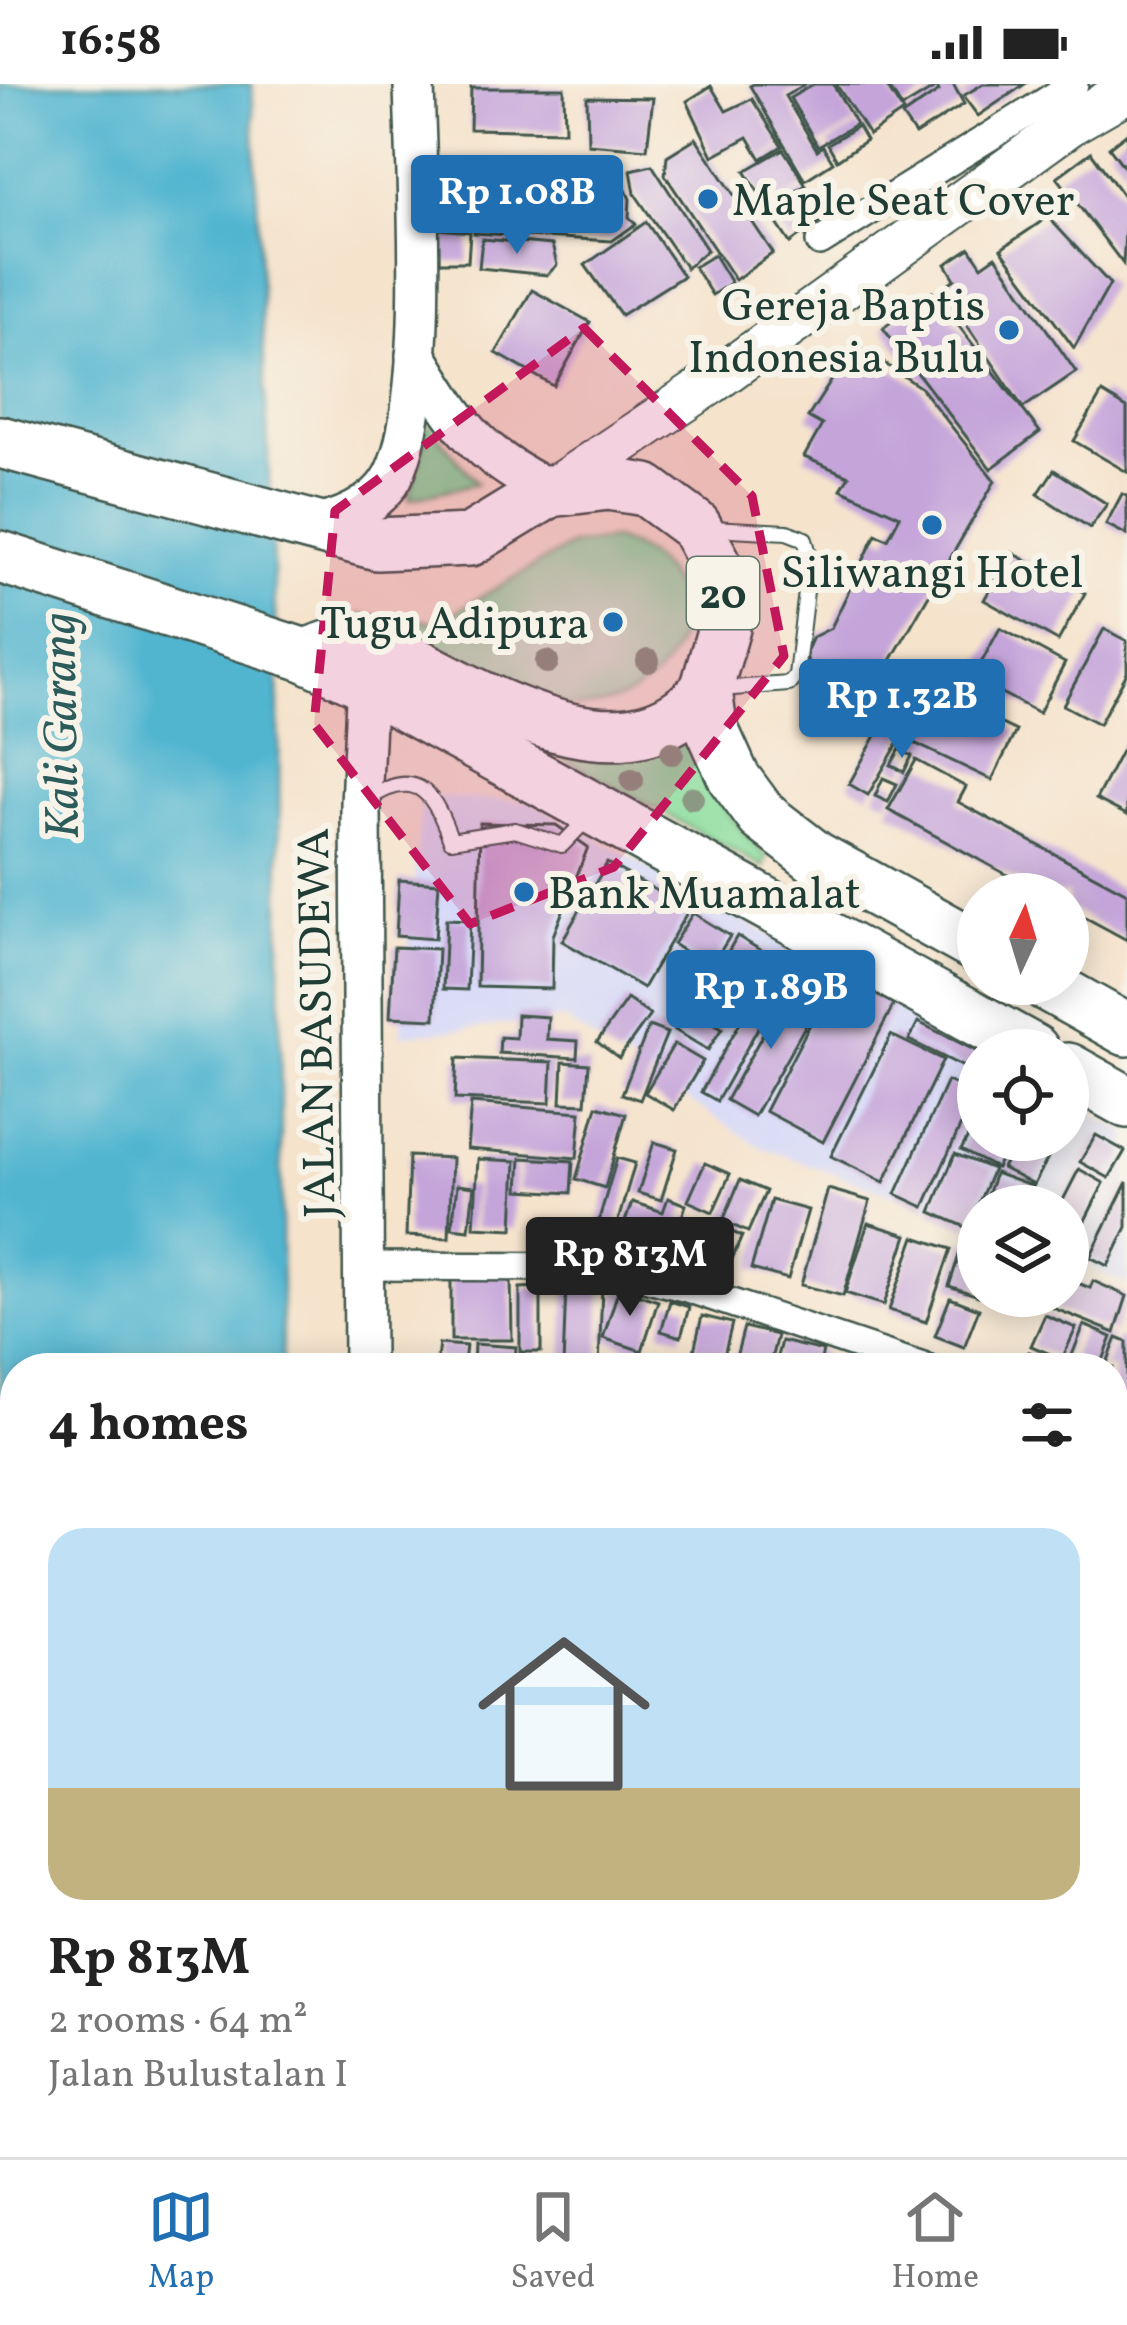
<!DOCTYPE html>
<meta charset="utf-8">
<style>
:root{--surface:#fff;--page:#f6f6f6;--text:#222;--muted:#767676;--line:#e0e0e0;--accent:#1f6fb2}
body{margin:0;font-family:Vollkorn,serif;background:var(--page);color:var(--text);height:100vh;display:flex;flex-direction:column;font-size:45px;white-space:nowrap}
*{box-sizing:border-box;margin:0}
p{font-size:39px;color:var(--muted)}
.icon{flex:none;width:66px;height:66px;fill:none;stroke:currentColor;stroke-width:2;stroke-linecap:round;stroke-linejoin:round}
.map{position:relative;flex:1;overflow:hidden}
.panel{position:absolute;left:0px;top:1269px;width:1128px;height:804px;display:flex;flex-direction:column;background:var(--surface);border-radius:48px 48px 0 0;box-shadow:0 6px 30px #0003}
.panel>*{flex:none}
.needle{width:78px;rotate:4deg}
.fabs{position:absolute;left:957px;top:789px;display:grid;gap:24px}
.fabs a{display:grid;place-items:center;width:132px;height:132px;border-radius:50%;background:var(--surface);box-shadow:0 6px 30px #0003;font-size:60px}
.price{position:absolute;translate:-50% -102px;padding:0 27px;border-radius:12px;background:var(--accent);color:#fff;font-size:39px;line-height:78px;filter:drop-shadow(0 3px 6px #0008)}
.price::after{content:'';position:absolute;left:50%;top:72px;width:36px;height:27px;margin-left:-18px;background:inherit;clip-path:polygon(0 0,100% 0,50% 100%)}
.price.active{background:#222;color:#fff}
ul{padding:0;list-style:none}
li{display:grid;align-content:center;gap:24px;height:636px;padding:0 48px}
li span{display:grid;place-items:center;height:372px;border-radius:36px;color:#555}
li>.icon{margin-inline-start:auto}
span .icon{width:216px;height:216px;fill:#fffc;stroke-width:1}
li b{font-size:51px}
h2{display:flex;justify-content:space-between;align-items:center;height:144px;padding:0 48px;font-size:51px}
.status{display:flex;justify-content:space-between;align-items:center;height:84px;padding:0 60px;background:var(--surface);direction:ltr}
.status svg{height:33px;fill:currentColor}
.tabs{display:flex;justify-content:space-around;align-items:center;height:168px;border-top:3px solid var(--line);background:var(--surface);font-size:33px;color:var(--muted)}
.tabs a{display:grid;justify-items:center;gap:6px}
.tabs .active{color:var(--accent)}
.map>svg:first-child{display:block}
</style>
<div class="status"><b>16:58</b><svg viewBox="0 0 49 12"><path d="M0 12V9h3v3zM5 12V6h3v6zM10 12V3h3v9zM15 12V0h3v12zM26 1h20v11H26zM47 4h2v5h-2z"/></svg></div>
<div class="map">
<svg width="1127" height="2073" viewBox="0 0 1127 2073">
<rect width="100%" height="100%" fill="#f7f3e8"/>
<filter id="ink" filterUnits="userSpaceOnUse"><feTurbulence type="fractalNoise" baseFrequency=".00833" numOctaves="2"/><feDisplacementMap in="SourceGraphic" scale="24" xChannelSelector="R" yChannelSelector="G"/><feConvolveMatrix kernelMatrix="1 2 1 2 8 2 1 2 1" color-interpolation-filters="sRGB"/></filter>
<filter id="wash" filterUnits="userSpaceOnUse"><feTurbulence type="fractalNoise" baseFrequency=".004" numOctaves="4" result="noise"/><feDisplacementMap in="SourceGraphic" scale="48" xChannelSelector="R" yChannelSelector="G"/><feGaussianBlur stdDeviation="2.7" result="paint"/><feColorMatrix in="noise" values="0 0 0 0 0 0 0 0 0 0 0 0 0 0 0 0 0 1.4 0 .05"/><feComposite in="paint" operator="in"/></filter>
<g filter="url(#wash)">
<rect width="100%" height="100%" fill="#f5e3cc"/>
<polygon fill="#d5d8f9" points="422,712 531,718 978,967 978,1056 1068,1056 1068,1017 1127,1049 1127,1201 1068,1173 1068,1122 978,1122 978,1141 761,1063 563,935 401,951"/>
<g fill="#8bdd9e" stroke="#558d69" stroke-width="3">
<polygon points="429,341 477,399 409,415"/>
<path d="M613,455C724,490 688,617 583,623C546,625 400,558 356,541L361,531L438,538L571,461Z"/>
<path d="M696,650C705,704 729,734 767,773L764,783L539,662Z"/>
</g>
<polygon fill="#51b5d0" stroke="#387982" stroke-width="3" points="0,0 252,0 279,620 282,1284 15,1284 15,2058 279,2058 279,2073 0,2073"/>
<g id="blocks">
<g fill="#c5a4da">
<polygon points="754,0 806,0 785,12 817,66 823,62 833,78 805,96 750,2"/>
<polygon points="814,0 833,0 856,40 818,62 790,14"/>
<polygon points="836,0 885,0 903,28 869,51"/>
<polygon points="887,0 933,0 935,4 902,24"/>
<polygon points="935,0 953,0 964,20 915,51 902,32 939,7"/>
<polygon points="983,0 1025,0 978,32 963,12"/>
<polygon points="711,2 726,27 752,15 782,62 761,75 748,53 713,72 687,17"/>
<polygon points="471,4 564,4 565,47 470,45"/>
<polygon points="587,13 653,14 647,65 588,60"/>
<polygon points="858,42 866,56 837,76 828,60"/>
<polygon points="1127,49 1127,87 1109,63"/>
<polygon points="696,54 773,169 735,196 665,91 667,72"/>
<polygon points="783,65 806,101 769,125 745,87"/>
<polygon points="1091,68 1127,117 1123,180 1057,93"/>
<polygon points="652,81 707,166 686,184 635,110 631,86"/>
<polygon points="568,91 619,91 630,115 629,133 636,140 612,157 474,149 475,111 484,110 485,99 568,103"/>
<polygon points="805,106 824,134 790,159 770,129"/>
<polygon points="1048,133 1110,200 1074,264 1001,165"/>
<polygon points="646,138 683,192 621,231 585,181"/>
<polygon points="437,145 470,148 468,178 437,178"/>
<polygon points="482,155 552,161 557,181 547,191 479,184"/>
<polygon points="970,164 982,182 996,172 1076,288 1023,324 942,204 955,195 946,180"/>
<polygon points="714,171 731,199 712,211 694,183"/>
<polygon points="532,206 590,238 554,302 496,269"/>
<polygon points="932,207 1040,348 991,385 883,244"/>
<polygon points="855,260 920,303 995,397 864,623 831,621 809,587 806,568 813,553 831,544 876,450 888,455 900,432 841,405 849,392 804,373 822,341 808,333"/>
<polygon points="1102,309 1127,324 1127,388 1074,357"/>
<polygon points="1054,386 1107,420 1090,444 1038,410"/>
<polygon points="1122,410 1127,412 1127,451 1106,440"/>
<polygon points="1011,468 1085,509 1058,557 984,516"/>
<polygon points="1000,544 1065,579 1039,629 973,594"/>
<polygon points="1104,545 1127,557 1127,589 1099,640 1063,621"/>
<polygon points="932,607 1016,647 992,696 908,656"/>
<polygon points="887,632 907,644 868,711 849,700"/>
<polygon points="1127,656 1127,731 1096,715"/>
<polygon points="900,665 912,672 904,688 891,681"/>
<polygon points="916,676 966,703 958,718 1127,809 1127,856 1068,824 1068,810 1042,810 888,726"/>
<polygon points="883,694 897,700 888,718 875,712"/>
<polygon points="480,739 556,741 588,763 553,852 552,905 477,903"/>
<polygon points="607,779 689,825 643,904 562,857"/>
<polygon points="399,796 439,799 435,855 396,852"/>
<polygon points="693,829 730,852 710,884 673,860"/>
<polygon points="446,835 470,836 467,906 443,905"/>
<polygon points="737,852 767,870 734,929 703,912"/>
<polygon points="394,863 438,865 435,935 390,933"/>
<polygon points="836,890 894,920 823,1058 765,1027"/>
<polygon points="788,905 817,921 754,1032 726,1016"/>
<polygon points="627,915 650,931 619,974 597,958"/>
<polygon points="688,924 722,944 708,966 675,946"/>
<polygon points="747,926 763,935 717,1017 701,1008"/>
<polygon points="517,931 548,933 547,955 578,957 577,974 499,969 500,953 516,954"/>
<polygon points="918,938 978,968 978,990 909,956"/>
<polygon points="649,942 667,949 640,1016 622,1010"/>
<polygon points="891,951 943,976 884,1098 831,1072"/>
<polygon points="674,960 703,977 674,1026 645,1009"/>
<polygon points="457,974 552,978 550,1019 455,1015"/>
<polygon points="563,978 589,980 586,1020 561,1019"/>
<polygon points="947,997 975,1010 924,1123 896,1110"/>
<polygon points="471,1019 581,1028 577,1074 467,1065"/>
<polygon points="597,1022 626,1030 605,1104 576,1095"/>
<polygon points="978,1034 978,1056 1010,1056 996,1084 961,1066"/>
<polygon points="1096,1051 1125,1067 1109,1094 1080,1078"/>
<polygon points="1017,1056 1057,1056 1034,1101 1002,1084"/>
<polygon points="654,1058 677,1065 661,1116 638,1109"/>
<polygon points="955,1070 993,1085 968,1144 931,1128"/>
<polygon points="409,1072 452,1074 449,1154 406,1152"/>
<polygon points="521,1074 573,1077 571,1109 519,1106"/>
<polygon points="617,1074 635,1079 613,1154 595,1149"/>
<polygon points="478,1075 516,1077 513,1145 474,1143"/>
<polygon points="705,1079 730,1090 713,1128 688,1117"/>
<polygon points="1079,1085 1104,1099 1075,1156 1068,1153 1068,1122 1060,1122"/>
<polygon points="995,1089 1033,1103 1026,1122 983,1122"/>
<polygon points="740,1096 766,1107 748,1148 723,1137"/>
<polygon points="1127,1098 1127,1143 1108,1182 1090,1173"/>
<polygon points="457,1101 474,1103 469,1146 452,1144"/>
<polygon points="828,1105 870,1117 843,1212 801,1201"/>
<polygon points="668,1114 686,1121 666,1180 616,1164 632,1118 663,1128"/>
<polygon points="771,1116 808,1126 788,1195 751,1185"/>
<polygon points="687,1133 711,1142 699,1171 676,1163"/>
<polygon points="868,1139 907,1151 884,1221 845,1209"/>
<polygon points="719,1143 742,1152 723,1196 701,1187"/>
<polygon points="915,1153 951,1165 926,1238 889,1226"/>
<polygon points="964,1156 978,1160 978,1212 949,1202"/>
<polygon points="451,1191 511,1191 512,1256 451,1256"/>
<polygon points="1068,1195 1090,1204 1093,1197 1127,1212 1115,1249 1053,1224 1057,1212 1068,1212"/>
<polygon points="566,1201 602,1202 599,1284 563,1284"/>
<polygon points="541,1203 541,1268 520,1268 520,1204"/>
<polygon points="619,1204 658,1217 642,1267 603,1254"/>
<polygon points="950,1214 979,1225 964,1263 935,1252"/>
<polygon points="670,1217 689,1223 681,1253 661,1247"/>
<polygon points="1045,1231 1076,1244 1062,1275 1031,1262"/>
<polygon points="702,1232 732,1239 721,1284 690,1284"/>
<polygon points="1084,1241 1112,1253 1100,1284 1067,1284"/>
<polygon points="744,1243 777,1251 769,1284 734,1281"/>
<polygon points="1117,1254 1127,1258 1127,1330 1113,1325 1113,1284 1105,1284"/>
<polygon points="781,1257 823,1267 819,1284 774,1284"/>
<polygon points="439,1260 466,1262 464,1278 437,1275"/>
<polygon points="474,1260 516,1263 515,1284 473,1284"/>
<polygon points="1029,1268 1055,1279 1052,1284 1022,1284"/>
<polygon points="520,1275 550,1277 550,1284 520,1284"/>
<polygon points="1113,1363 1127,1366 1127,1435 1113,1433"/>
<polygon points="1113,1449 1126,1452 1115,1507 1113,1506"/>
<polygon points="1127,1512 1127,1559 1113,1555"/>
<polygon points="1113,1586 1127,1590 1117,1637 1113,1636"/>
<polygon points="1113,1705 1127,1713 1113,1739"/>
<polygon points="1113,1765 1127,1772 1127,1819 1113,1812"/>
<polygon points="1113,1818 1127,1824 1127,1881 1113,1876"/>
<polygon points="1113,1881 1127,1887 1127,1945 1113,1939"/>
<polygon points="473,2058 519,2058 517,2073 473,2073"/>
<polygon points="526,2058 559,2058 558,2073 525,2073"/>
<polygon points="819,2058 883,2058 879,2073 814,2073"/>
<polygon points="901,2058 934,2058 930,2073 897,2073"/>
<polygon points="944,2058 967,2058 962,2073 939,2073"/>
<polygon points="972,2058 1004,2058 1014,2062 1010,2073 967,2073"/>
<polygon points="1022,2058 1044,2058 1039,2073 1019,2066"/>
<polygon points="1052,2058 1098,2058 1092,2073"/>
</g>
</g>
</g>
<g filter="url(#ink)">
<use href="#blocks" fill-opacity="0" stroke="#3f564b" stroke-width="3"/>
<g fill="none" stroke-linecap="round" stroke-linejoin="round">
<defs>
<g id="lane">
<polyline points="712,444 787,448 805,455 810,474 796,591 789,600 719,605"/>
<path d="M370,714C420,681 435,714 451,756L515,746L562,761L590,732"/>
</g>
<g id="street">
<polyline points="820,158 1074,0"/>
<polyline points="365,1182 605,1183 687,1204 926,1284"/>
<polyline points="1113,1347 1127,1351"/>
<polyline points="1113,1673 1127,1678"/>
<polyline points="1113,1974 1127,1980"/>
<polyline points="663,2058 713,2073"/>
<polyline points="1109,2073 1127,2016"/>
</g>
<g id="secondary">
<path d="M416,271C459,342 475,368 550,407"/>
<path d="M307,443C338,438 376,423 392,394C432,318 416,92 414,0"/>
<polyline points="357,595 366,616 361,720 364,1284"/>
<polyline points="371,2073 371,2058"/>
</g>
<polyline id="primary" points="551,406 711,299 1073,38 1127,7"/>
<g id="highway">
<polyline points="0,358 377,460 470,456 550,407 609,400 646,406 695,442 716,481 724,544 706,606 711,643 734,694 762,732 815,773 978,863"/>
<polyline points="0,473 302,570 357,595 1033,966"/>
<path d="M305,571L346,557L377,560C469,604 621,709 706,606"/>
<polyline points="1045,900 1127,946"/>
<polyline points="1068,985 1127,1018"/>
</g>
</defs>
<use href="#lane" stroke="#3f564b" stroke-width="18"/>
<use href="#street" stroke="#3f564b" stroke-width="32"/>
<use href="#secondary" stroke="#3f564b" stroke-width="44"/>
<use href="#primary" stroke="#3f564b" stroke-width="46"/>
<use href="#highway" stroke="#3f564b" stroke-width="56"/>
<use href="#lane" stroke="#fff" stroke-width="14"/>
<use href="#street" stroke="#fff" stroke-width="27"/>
<use href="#secondary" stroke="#fff" stroke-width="39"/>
<use href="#primary" stroke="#fff" stroke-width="42"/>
<use href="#highway" stroke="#fff" stroke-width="51"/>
</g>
<g fill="#8b9984">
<circle cx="648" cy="577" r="12"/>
<circle cx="547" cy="578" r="12"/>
<circle cx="672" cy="669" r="12"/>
<circle cx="632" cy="696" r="12"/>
<circle cx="692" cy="714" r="12"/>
</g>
</g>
<path fill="#c2185b" fill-opacity="0.2" stroke="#c2185b" stroke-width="9" stroke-dasharray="24 15" stroke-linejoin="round" d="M584,244L752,412L784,572L614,783L470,840L314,640L335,427Z"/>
<g fill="#1f6fb2" stroke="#f7f3e8" stroke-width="4.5">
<circle cx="708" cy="115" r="12"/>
<circle cx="1009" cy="246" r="12"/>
<circle cx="932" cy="441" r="12"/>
<circle cx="613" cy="538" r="12"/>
<circle cx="524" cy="808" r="12"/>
</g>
<g text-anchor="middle" stroke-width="12" stroke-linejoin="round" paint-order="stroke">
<rect fill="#f7f3e8" stroke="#60746a" stroke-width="3" x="687" y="473" width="72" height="72" rx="9"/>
<g font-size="42" font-weight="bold" fill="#1f3d34">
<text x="723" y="524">20</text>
</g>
<g font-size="45" fill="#1f3d34" stroke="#f7f3e8" text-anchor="start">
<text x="732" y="131">Maple Seat Cover</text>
<text x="985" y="236" text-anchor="end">Gereja Baptis<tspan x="985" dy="52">Indonesia Bulu</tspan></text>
<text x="932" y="503" text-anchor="middle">Siliwangi Hotel</text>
<text x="589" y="554" text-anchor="end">Tugu Adipura</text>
<text x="548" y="824">Bank Muamalat</text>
</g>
<g font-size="45" fill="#1f3d34" stroke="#f7f3e8">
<text transform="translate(315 939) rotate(-91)" y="16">JALAN BASUDEWA</text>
</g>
<g font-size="48" font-style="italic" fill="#2c5b5b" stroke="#f7f3e8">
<text transform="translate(59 642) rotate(-91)" y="17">Kali Garang</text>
</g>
</g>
</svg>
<div class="fabs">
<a><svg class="needle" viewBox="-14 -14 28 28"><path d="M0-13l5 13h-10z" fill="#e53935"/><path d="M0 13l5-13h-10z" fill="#767676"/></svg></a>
<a><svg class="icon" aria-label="locate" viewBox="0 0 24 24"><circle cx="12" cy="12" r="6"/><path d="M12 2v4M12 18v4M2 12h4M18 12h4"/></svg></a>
<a><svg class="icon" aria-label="layers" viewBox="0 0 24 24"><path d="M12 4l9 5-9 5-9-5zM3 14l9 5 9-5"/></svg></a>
</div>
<b class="price" style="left:517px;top:173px">Rp 1.08B</b>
<b class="price" style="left:902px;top:677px">Rp 1.32B</b>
<b class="price" style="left:771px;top:968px">Rp 1.89B</b>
<b class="price active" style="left:630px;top:1235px">Rp 813M</b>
<section class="panel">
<h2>4 homes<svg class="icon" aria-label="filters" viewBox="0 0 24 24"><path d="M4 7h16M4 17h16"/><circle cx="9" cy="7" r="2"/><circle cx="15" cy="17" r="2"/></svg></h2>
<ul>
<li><span style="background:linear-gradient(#bfe0f5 70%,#c2b280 0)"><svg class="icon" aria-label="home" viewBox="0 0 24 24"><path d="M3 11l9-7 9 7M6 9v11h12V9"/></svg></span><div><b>Rp 813M</b><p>2 rooms · 64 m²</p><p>Jalan Bulustalan I</p></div></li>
</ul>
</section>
</div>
<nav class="tabs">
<a class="active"><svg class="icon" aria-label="map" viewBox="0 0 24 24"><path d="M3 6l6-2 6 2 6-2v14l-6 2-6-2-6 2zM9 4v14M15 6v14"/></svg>Map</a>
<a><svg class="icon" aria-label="saved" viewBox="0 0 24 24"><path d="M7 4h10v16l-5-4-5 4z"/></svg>Saved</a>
<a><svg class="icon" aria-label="home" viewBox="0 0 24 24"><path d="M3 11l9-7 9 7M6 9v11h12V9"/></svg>Home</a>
</nav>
